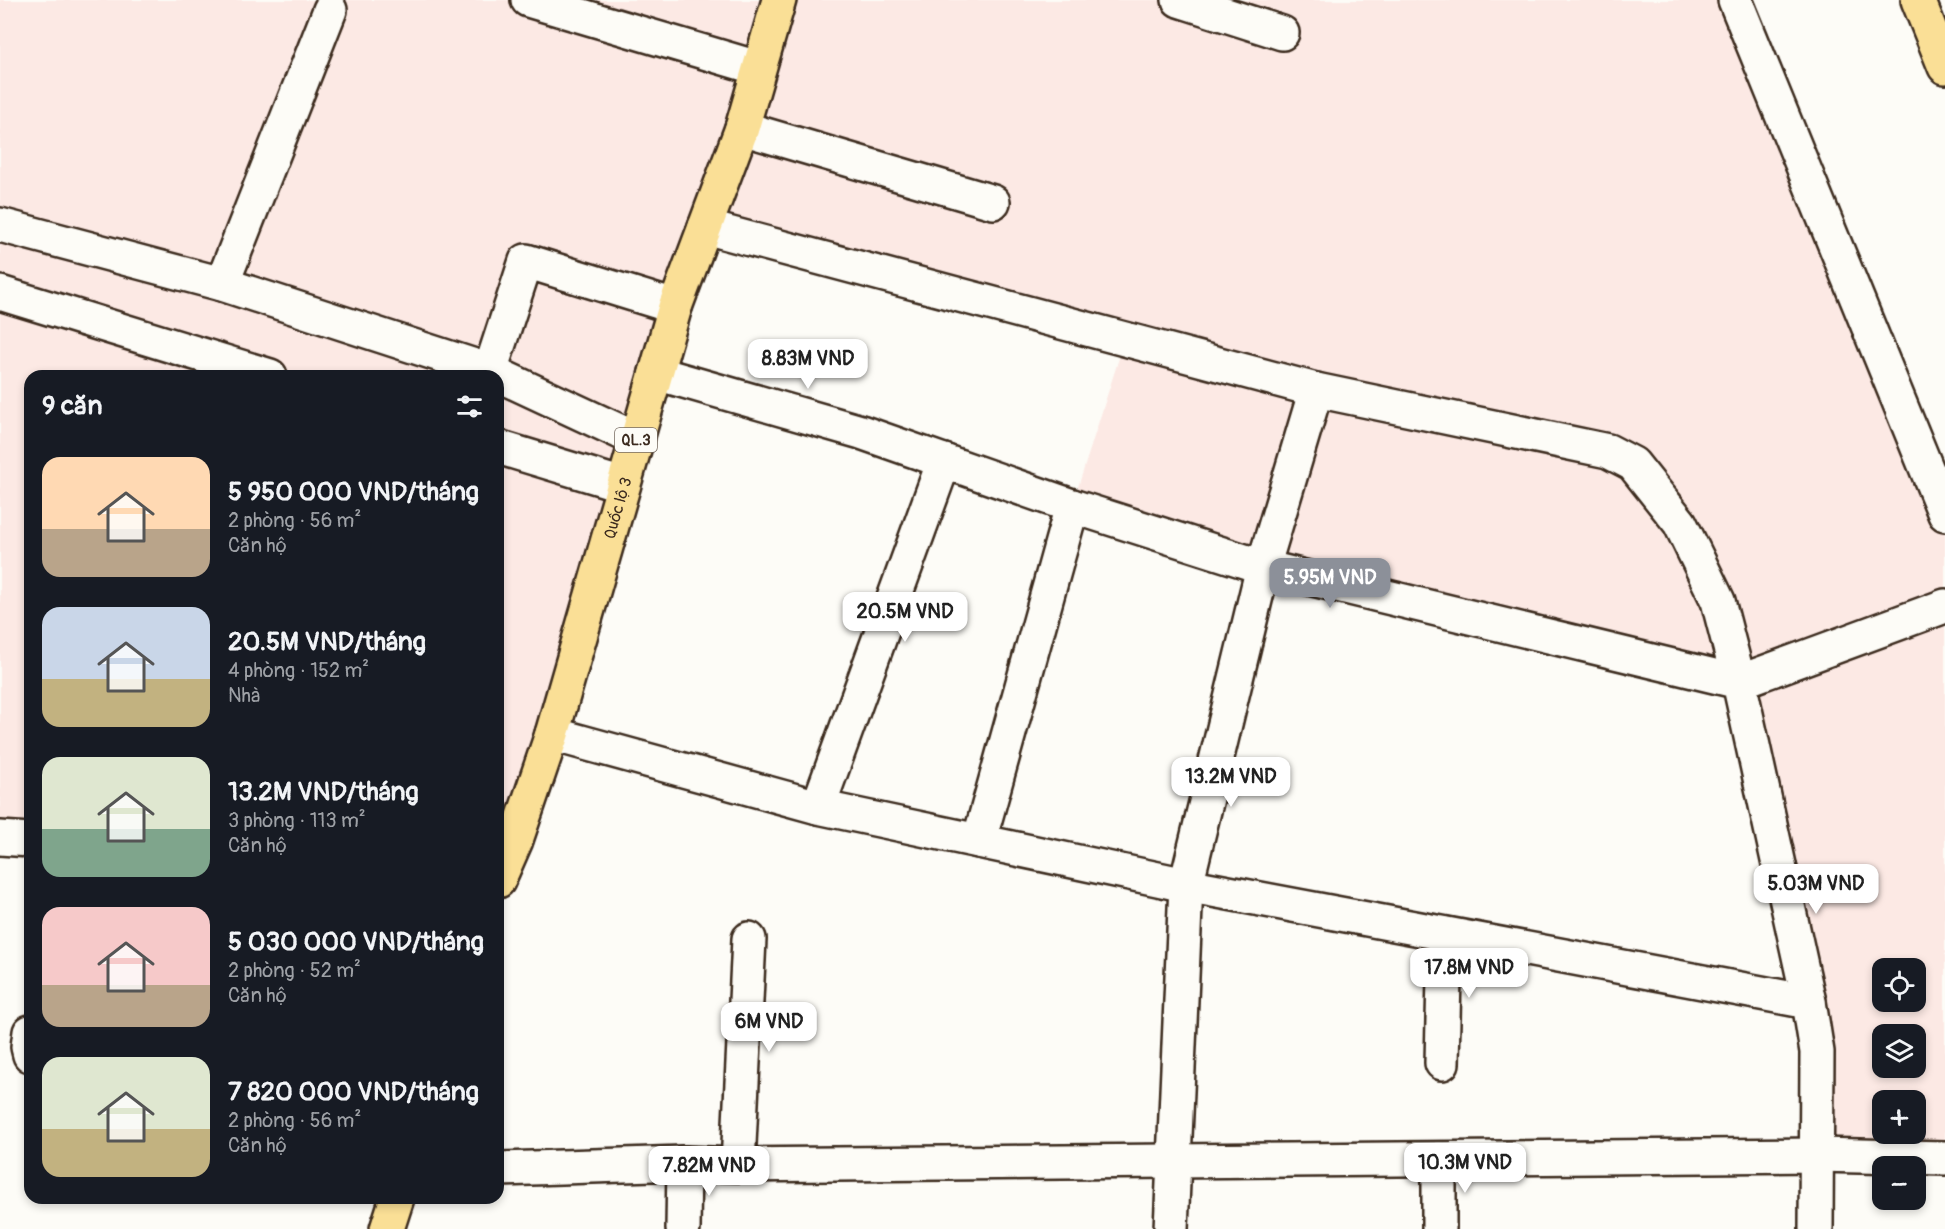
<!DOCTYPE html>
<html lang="vi">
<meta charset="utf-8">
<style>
:root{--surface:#171b24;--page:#20242c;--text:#f1f3f6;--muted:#9ea1a6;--accent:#8c9099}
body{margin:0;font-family:Pangolin,sans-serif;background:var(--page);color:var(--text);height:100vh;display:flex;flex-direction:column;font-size:22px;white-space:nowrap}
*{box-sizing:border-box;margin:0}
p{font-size:20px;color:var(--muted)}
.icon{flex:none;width:33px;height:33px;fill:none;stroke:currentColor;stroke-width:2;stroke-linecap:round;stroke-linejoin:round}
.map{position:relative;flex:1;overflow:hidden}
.drawer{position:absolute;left:24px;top:370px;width:480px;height:834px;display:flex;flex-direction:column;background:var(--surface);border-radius:18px;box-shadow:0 3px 9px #0003}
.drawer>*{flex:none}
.buttons{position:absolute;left:1872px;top:958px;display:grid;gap:12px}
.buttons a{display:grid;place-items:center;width:54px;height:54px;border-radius:12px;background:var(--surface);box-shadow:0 3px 9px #0003;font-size:30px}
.price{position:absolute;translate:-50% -51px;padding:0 14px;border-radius:12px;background:#fff;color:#222;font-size:20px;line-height:39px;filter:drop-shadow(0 2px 3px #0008)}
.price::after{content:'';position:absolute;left:50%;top:36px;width:18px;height:14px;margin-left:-9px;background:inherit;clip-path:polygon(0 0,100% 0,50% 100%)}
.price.current{background:var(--accent);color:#fff}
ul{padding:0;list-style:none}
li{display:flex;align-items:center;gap:18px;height:150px;padding:0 18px}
li span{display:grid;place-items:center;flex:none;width:168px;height:120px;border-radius:18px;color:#555}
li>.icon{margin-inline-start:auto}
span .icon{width:72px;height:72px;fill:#fffc;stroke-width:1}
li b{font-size:26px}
h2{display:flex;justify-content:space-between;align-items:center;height:72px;padding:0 18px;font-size:26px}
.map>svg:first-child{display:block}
</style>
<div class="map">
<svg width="1945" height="1229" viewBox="0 0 1945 1229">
<rect width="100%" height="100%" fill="#fdfcf7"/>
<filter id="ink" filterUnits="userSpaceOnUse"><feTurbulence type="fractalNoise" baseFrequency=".0167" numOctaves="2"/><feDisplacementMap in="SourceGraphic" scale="12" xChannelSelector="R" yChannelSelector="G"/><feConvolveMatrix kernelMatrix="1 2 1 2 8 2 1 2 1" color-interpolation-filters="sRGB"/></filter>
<g filter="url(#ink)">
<path fill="#fce9e4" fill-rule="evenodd" d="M0,0H1728L1945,516V1158L1817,1155V1052L1739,682L1072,506L1125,339L709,228L498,878V376H30V848L0,844ZM1882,969H1916V1002H1882ZM1882,1035H1916V1068H1882ZM1882,1101H1916V1134H1882Z"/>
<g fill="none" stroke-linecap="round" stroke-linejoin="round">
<defs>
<g id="minor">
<polyline points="528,0 758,68"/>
<polyline points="1179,0 1282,33"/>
<polyline points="1735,0 1945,514"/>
<polyline points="742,128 993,202"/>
<polyline points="0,225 222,284 490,371 526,261 675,307"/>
<polyline points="705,227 1316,390 1608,451 1633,464 1680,523 1718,601 1739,682 1945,606"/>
<polyline points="222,284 330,10"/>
<polyline points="0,293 270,376"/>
<polyline points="490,371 636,439"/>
<polyline points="656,373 861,432 1072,506 1263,567 1739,682 1809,1002 1817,1052 1816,1229"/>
<polyline points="498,447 623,485"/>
<polyline points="552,734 818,807 1186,885 1809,1002"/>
<polyline points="818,807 944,461"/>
<polyline points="0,838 30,840"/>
<polyline points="979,841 1072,506"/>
<polyline points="30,1032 28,1047 30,1055"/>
<polyline points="1442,1063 1445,934"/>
<polyline points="1439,1159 1439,1229"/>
<polyline points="738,1165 749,939"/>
<polyline points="498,1169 684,1163 738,1165 1817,1155 1945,1158"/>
<polyline points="683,1229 684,1163"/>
<polyline points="1171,1229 1186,885 1263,567 1316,390"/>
</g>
<polyline id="major" points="1918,0 1945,67"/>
<g id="highway">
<path id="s1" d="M498,881L516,840L552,734L675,307L742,128L779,0"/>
<polyline points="387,1229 397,1198"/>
</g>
</defs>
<use href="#minor" stroke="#3b2a1e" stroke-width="38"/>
<use href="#major" stroke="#3b2a1e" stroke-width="38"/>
<use href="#highway" stroke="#3b2a1e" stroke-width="38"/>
<use href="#minor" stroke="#fdfcf7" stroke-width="33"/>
<use href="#major" stroke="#fadf96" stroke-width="33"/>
<use href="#highway" stroke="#fadf96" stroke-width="33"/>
</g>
</g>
<g text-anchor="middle" stroke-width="4.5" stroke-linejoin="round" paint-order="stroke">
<rect fill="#fdfcf7" stroke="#75695f" stroke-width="1.5" x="615" y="428" width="42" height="24" rx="4.5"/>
<g font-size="15" font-weight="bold" fill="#3b2a1e">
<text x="636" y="445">QL.3</text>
</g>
<g font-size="16" fill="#3b2a1e" stroke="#fdfcf7">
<text dy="6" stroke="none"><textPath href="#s1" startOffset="392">Quốc lộ 3</textPath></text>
</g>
</g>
</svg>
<div class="buttons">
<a><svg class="icon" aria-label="locate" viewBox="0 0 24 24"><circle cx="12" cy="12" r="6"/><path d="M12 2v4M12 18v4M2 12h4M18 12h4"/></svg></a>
<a><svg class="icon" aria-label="layers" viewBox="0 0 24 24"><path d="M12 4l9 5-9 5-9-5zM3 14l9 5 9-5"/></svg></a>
<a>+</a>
<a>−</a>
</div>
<b class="price" style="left:808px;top:390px">8.83M VND</b>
<b class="price current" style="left:1330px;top:609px">5.95M VND</b>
<b class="price" style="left:905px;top:643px">20.5M VND</b>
<b class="price" style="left:1231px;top:808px">13.2M VND</b>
<b class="price" style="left:1816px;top:915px">5.03M VND</b>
<b class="price" style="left:1469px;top:999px">17.8M VND</b>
<b class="price" style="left:769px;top:1053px">6M VND</b>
<b class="price" style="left:1465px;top:1194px">10.3M VND</b>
<b class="price" style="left:709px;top:1197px">7.82M VND</b>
<section class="drawer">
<h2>9 căn<svg class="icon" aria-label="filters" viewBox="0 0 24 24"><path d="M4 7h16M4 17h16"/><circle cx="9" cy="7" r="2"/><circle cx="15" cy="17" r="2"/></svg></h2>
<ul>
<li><span style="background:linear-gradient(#ffd9b3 60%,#b9a48a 0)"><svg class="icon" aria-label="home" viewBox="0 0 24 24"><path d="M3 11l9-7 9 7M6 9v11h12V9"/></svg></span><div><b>5 950 000 VND/tháng</b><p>2 phòng · 56 m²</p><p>Căn hộ</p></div></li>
<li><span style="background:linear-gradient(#c9d6e8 60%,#c2b280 0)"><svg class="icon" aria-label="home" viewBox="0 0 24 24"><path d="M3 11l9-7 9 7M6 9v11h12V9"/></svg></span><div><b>20.5M VND/tháng</b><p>4 phòng · 152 m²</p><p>Nhà</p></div></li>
<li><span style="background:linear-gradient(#dfe7d0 60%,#7fa58c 0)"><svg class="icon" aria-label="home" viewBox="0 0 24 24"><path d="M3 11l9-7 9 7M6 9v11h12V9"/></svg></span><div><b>13.2M VND/tháng</b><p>3 phòng · 113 m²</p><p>Căn hộ</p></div></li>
<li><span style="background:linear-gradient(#f6c9c9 65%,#b9a48a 0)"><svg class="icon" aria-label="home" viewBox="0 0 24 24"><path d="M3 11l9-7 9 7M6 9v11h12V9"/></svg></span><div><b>5 030 000 VND/tháng</b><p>2 phòng · 52 m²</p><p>Căn hộ</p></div></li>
<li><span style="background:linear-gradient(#dfe7d0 60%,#c2b280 0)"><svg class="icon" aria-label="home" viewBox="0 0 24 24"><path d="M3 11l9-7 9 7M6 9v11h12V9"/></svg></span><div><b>7 820 000 VND/tháng</b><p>2 phòng · 56 m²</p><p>Căn hộ</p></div></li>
</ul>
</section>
</div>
